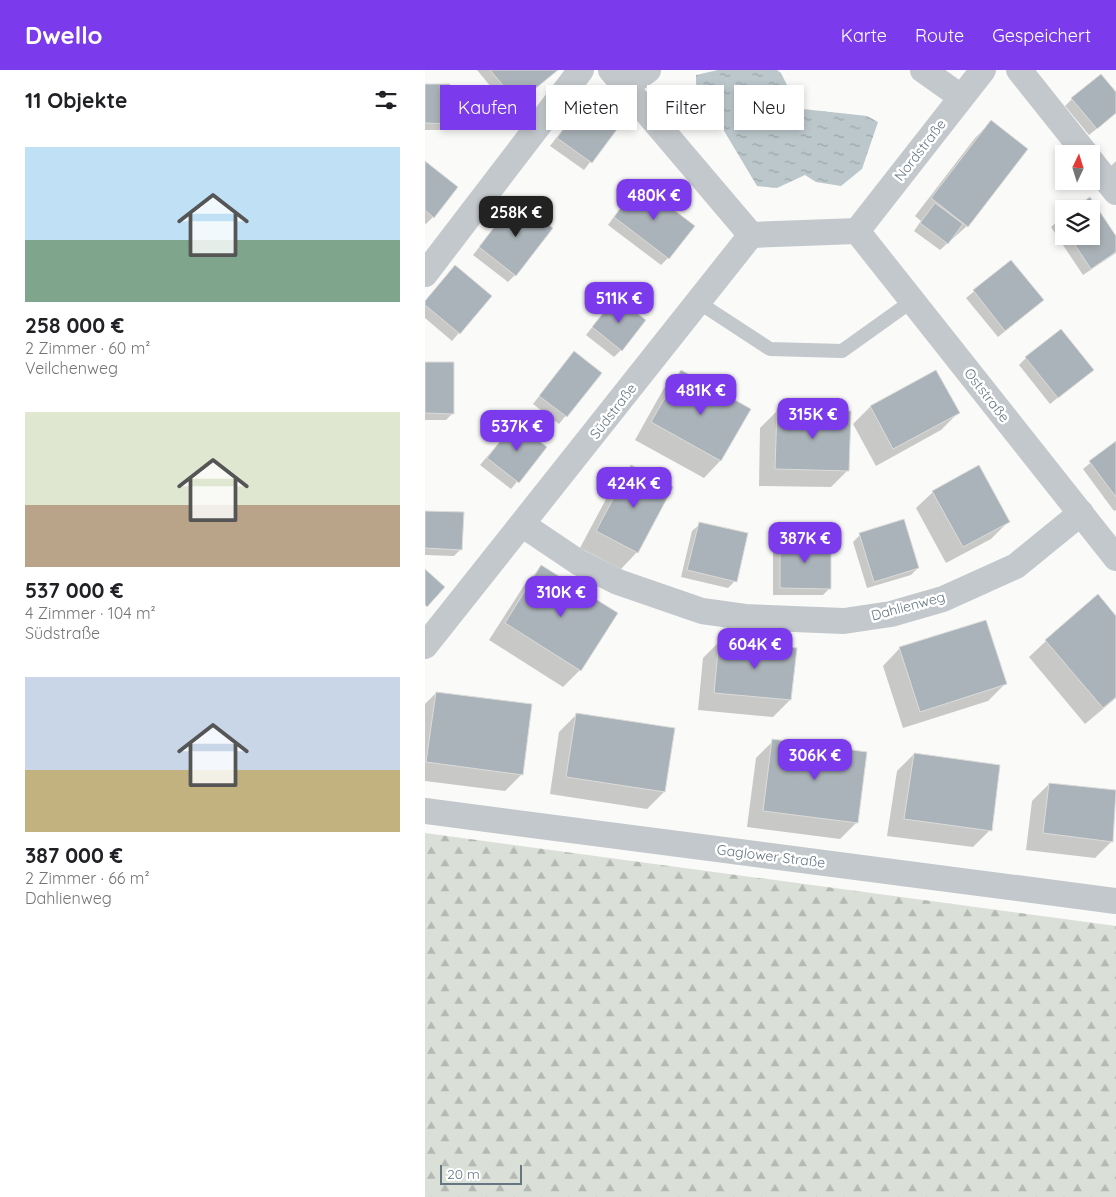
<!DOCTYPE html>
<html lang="de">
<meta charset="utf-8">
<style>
:root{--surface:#fff;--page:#f2f2f2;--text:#202124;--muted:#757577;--accent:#7c3aed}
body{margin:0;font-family:Quicksand,sans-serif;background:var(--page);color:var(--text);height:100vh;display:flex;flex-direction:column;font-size:19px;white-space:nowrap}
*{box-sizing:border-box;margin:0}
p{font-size:16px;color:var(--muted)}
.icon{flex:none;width:28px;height:28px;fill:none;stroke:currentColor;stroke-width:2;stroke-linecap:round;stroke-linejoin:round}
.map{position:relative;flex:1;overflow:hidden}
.drawer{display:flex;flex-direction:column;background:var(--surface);width:425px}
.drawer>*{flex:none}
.hud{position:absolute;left:15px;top:15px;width:475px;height:45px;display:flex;gap:10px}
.needle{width:32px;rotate:4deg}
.controls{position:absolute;left:630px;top:75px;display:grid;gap:10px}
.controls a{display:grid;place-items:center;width:45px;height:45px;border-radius:0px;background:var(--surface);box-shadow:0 2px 8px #0003;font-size:25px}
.scale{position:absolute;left:15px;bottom:12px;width:82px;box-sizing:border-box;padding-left:5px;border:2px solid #657683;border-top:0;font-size:14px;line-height:18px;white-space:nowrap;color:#657683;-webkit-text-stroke:4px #fff;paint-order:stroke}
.price{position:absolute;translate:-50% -42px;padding:0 11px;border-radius:10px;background:var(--accent);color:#fff;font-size:16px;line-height:32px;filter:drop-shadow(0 1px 2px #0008)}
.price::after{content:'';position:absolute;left:50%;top:30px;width:15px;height:11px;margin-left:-8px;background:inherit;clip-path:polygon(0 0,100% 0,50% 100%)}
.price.on{background:#222;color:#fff}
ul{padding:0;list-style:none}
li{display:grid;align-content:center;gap:10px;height:265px;padding:0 25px}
li span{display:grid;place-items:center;height:155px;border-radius:0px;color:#555}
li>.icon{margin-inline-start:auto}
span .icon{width:90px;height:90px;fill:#fffc;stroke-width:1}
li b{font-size:21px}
h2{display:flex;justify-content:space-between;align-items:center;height:60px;padding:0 25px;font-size:21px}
.tag{padding:0 18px;border-radius:0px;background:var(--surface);box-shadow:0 2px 8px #0003;font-size:18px;line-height:45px}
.tag.on{background:var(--accent);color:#fff}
header{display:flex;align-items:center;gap:30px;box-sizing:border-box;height:70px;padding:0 25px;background:var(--accent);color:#fff}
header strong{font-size:24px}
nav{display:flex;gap:28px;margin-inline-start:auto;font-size:18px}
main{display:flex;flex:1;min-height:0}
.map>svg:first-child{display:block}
</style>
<header>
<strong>Dwello</strong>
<nav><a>Karte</a><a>Route</a><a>Gespeichert</a></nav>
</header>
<main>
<section class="drawer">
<h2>11 Objekte<svg class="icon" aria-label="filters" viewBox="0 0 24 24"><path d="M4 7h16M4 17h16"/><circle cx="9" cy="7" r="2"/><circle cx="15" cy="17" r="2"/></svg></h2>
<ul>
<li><span style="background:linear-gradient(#bfe0f5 60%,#7fa58c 0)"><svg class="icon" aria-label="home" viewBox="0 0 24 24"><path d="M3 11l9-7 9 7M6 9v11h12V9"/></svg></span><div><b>258 000 €</b><p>2 Zimmer · 60 m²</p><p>Veilchenweg</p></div></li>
<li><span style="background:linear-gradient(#dfe7d0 60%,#b9a48a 0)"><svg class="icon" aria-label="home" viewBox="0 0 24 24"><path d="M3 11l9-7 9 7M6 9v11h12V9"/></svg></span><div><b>537 000 €</b><p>4 Zimmer · 104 m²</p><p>Südstraße</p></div></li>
<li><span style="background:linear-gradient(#c9d6e8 60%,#c2b280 0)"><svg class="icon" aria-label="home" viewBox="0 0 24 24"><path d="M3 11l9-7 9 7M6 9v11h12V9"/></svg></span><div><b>387 000 €</b><p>2 Zimmer · 66 m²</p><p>Dahlienweg</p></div></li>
</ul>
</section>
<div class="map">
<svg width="691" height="1127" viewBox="0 0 691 1127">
<defs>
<pattern id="forest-firs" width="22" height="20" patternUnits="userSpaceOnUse" patternTransform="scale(1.25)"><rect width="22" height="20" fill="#dadfd7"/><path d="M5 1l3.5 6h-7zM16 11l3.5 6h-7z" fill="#b4b9b4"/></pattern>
<pattern id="water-ripples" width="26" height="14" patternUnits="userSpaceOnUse" patternTransform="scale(1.25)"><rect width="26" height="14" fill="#bbc7cb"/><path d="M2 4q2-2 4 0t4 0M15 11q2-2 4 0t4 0" fill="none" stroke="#9ca6aa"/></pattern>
</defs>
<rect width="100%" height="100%" fill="#fafaf8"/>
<polygon fill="url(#forest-firs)" points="0,763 691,856 691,1127 0,1127"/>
<polygon fill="url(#water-ripples)" points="293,0 352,0 356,3 370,31 378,39 442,46 453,52 437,99 416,116 391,112 380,105 352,118 332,116 271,14 271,5"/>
<g fill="#0003">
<polygon points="52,0 132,0 85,40"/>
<polygon points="0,15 24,53 17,60 0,60"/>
<polygon points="691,24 691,43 664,65 640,36 647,29"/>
<polygon points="157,34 191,58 159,100 125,76"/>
<polygon points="566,52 602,79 542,156 515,180 489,161 496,151 490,146 550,68"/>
<polygon points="691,91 691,109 683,99"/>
<polygon points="0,93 8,147 1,154 0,153"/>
<polygon points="207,122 243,188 236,195 183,155"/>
<polygon points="664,129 691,168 691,183 658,205 626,157 639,146 639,166 666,166"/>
<polygon points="84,139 90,205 83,212 48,185"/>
<polygon points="586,191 610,237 573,267 541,228"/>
<polygon points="65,226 27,271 0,248 0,232"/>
<polygon points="184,236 196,280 189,287 161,265"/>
<polygon points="601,288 667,300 625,334 594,295"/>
<polygon points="142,290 175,303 134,354 108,334"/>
<polygon points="0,293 28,343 21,350 0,350"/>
<polygon points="256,301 324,339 295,391 279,408 210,370 239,318"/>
<polygon points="511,302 533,343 516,360 451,396 428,354 445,337"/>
<polygon points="352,341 423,400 406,417 334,416 335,358"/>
<polygon points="90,354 120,377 86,419 55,395"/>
<polygon points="691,372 691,440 689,441 658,399"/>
<polygon points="206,397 212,482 196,499 155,478 189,414"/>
<polygon points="508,422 583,452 566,469 521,493 491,438"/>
<polygon points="0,442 36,479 29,486 0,485"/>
<polygon points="275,454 310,511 303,518 256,507 267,461"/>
<polygon points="435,465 493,498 486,505 442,518 428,472"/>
<polygon points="356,469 405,518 398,525 348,525 348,476"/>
<polygon points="116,497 155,600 138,617 64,570 100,514"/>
<polygon points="691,547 691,628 660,654 604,587 621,571"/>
<polygon points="560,551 580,614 563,631 478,658 458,596 474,579"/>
<polygon points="295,571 365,630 348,647 273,640 278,588"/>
<polygon points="11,623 97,704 80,721 0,711 0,634"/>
<polygon points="151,645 239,722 222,739 125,724 134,662"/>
<polygon points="348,671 432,752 415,769 322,757 331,688"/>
<polygon points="489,684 565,760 548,777 462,766 472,701"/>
<polygon points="624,714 691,722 687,771 670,788 601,780 607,731"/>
</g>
<g fill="#aab3b9" stroke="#dcdcda">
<polygon points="65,0 133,0 93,33"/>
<polygon points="676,4 691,22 691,43 672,59 646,28"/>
<polygon points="0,14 25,14 25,54 0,53"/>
<polygon points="157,32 193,58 167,93 132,68"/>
<polygon points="566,50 603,79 543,157 506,128"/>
<polygon points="0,91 33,117 9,148 0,140"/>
<polygon points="214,113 270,156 244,189 189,147"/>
<polygon points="665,127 691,166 691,182 666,199 644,166 666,166 666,139 648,139"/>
<polygon points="90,130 128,158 91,206 54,177"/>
<polygon points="510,133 538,154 523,174 495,153"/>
<polygon points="639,145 639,159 632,149"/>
<polygon points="586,190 619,230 580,261 548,220"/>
<polygon points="30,195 67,226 35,264 0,235 0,231"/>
<polygon points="191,227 221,250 197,281 167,257"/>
<polygon points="636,259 669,300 633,328 600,287"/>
<polygon points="149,281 177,303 142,347 114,326"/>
<polygon points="0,292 29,292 29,344 0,343"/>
<polygon points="256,300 326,339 296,391 226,352"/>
<polygon points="511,300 535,343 468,379 445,336"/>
<polygon points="352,339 426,341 424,401 350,399"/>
<polygon points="90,352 122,377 94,413 62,388"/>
<polygon points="691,371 691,427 664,391"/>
<polygon points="206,395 248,417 213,483 171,461"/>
<polygon points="554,395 585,452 538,477 507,421"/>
<polygon points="0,441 39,442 37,480 0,478"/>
<polygon points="479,449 494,498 449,512 434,463"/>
<polygon points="274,452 323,463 312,512 262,500"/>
<polygon points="355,468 406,469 406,519 355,518"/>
<polygon points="116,495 193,543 156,601 80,553"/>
<polygon points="0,499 20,517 2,537 0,535"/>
<polygon points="673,524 691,546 691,627 678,638 620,570"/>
<polygon points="561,550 582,614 495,642 474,577"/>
<polygon points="294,570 372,578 366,630 289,623"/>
<polygon points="11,622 107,634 98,705 1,692"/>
<polygon points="151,643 250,658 240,722 141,707"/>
<polygon points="347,669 442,682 433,753 338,741"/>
<polygon points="489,683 575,695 567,761 479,749"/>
<polygon points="624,713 691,720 688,772 618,763"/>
</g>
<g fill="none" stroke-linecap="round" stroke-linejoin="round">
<polyline stroke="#c3c8cc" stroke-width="14" points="273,232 345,279 417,281 487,231"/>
<g stroke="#c3c8cc" stroke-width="26">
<polyline points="186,0 326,165"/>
<polyline points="498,0 536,27"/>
<polyline points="594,0 661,84"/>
<polyline points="200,17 223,0"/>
<polyline points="666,91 691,122"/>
<polyline points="432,161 691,488"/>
<polyline points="432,161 558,0"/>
<polyline points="326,165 432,161"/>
<polyline points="0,204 156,0"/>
<polyline points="98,455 153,492 193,512 277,541 320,547 419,551 466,544 518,529 591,496 656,443"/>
<polyline points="0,576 326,165"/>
<polyline points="0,741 691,831"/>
</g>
</g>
<g text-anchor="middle" stroke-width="5" stroke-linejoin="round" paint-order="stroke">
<g font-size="14" fill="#657683" stroke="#fff">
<text transform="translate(495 80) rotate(-52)" y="5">Nordstraße</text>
<text transform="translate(562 325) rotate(52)" y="5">Oststraße</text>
<text transform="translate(188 341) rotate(-52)" y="5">Südstraße</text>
<text transform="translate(483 536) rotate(-15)" y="5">Dahlienweg</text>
<text transform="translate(346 786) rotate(7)" y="5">Gaglower Straße</text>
</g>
</g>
</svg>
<div class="controls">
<a><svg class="needle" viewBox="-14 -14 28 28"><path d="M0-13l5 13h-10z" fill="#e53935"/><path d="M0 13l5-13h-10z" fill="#757577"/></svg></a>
<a><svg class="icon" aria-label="layers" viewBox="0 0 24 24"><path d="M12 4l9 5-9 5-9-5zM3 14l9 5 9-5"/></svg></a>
</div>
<div class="scale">20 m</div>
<b class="price" style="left:229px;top:151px">480K €</b>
<b class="price on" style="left:91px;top:168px">258K €</b>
<b class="price" style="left:194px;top:254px">511K €</b>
<b class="price" style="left:276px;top:346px">481K €</b>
<b class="price" style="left:388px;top:370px">315K €</b>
<b class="price" style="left:92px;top:382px">537K €</b>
<b class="price" style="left:209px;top:439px">424K €</b>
<b class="price" style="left:380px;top:494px">387K €</b>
<b class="price" style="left:136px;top:548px">310K €</b>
<b class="price" style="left:330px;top:600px">604K €</b>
<b class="price" style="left:390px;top:711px">306K €</b>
<div class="hud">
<a class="tag on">Kaufen</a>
<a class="tag">Mieten</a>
<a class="tag">Filter</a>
<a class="tag">Neu</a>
</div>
</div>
</main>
